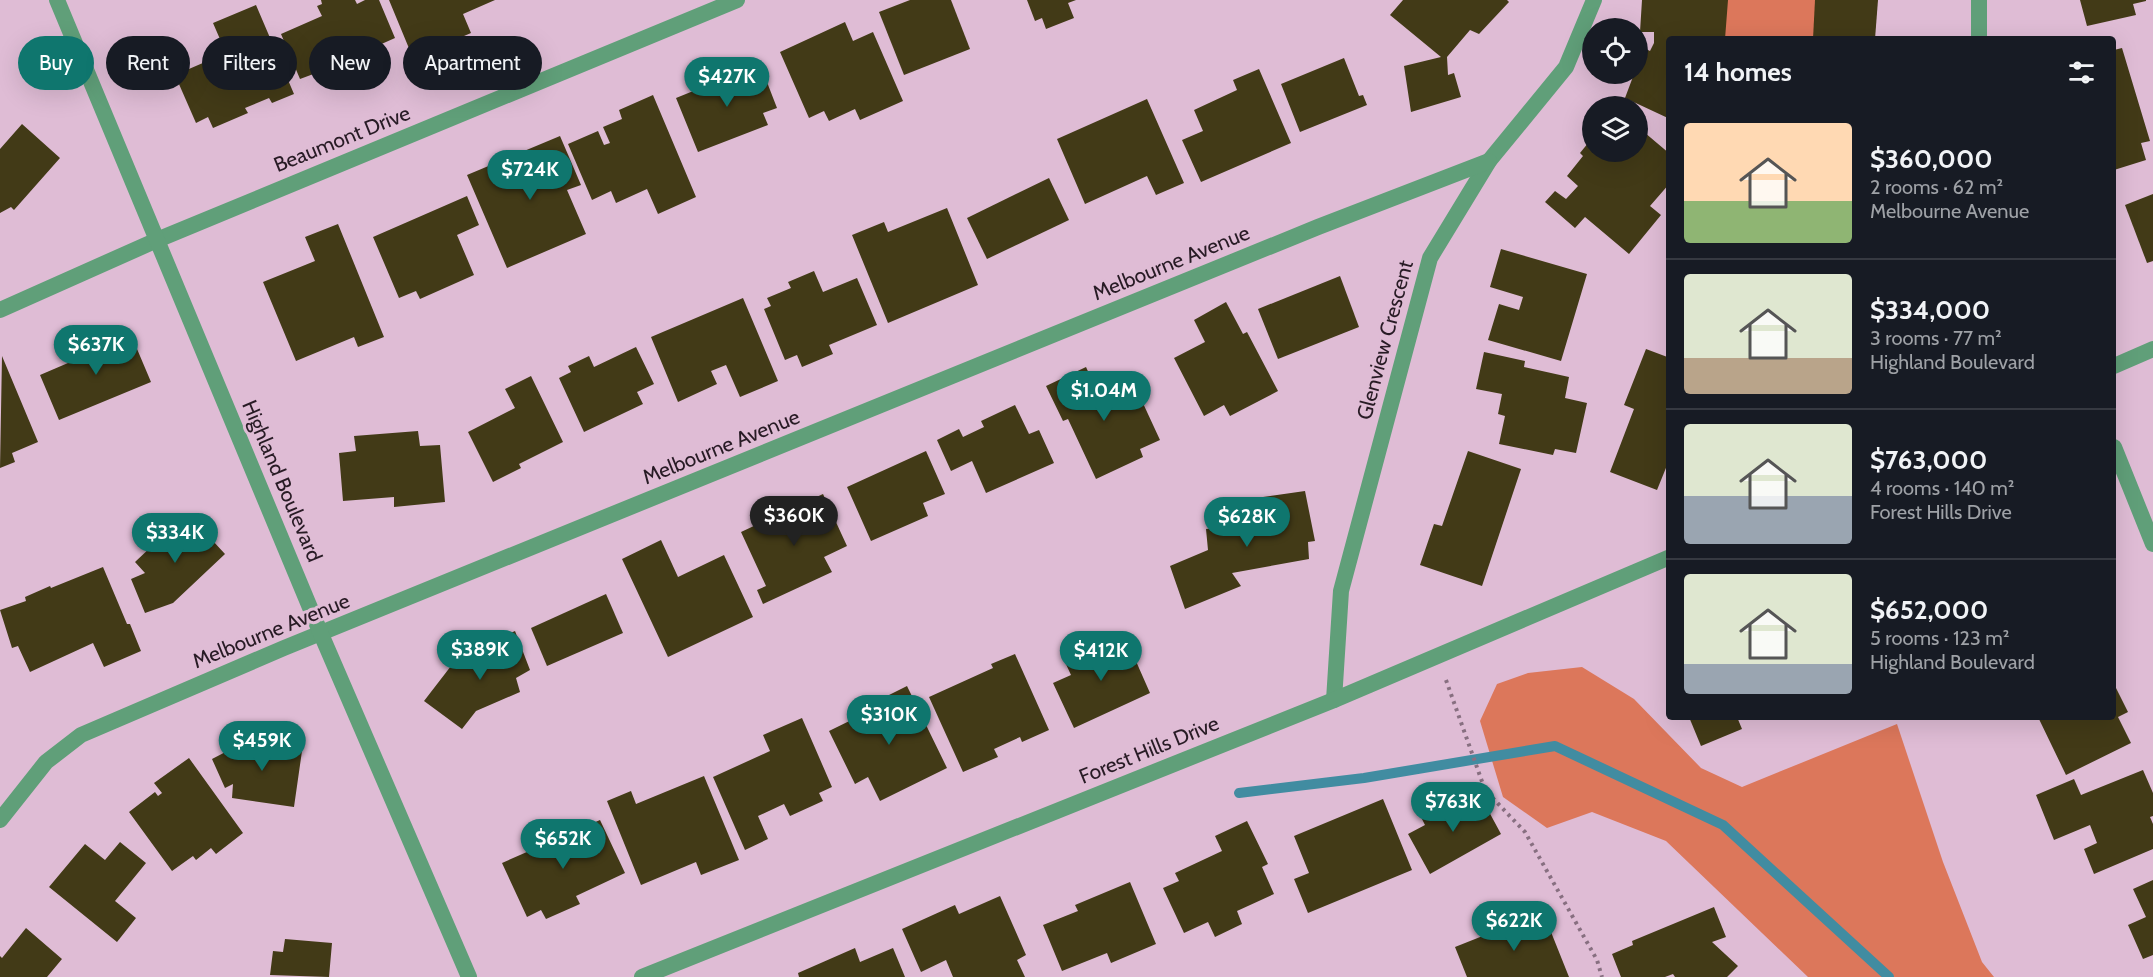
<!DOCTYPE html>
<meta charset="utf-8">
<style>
:root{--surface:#171b24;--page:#242831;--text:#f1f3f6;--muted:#9ea1a6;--line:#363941;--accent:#0f766e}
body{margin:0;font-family:Cabin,sans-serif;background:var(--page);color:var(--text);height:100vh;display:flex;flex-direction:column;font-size:22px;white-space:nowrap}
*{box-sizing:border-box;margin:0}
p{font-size:20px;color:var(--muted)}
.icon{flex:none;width:33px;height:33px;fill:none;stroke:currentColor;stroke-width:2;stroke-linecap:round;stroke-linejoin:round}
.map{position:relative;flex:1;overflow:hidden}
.details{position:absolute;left:1666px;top:36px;width:450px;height:684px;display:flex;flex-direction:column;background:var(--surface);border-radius:6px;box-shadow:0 6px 24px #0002}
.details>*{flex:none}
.top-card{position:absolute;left:18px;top:36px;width:570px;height:54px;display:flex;gap:12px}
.tools{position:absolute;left:1582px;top:18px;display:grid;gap:12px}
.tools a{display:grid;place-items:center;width:66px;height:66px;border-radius:50%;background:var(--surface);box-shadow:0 6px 24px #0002;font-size:30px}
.price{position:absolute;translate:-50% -51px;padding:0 14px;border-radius:21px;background:var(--accent);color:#fff;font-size:20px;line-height:39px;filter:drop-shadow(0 2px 3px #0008)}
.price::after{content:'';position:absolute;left:50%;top:36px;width:18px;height:14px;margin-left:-9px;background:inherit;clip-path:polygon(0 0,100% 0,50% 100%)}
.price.current{background:#222;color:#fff}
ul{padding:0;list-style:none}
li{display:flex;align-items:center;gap:18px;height:150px;padding:0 18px}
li+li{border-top:2px solid var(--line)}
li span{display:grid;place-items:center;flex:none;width:168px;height:120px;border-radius:6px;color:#555}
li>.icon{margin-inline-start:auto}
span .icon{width:72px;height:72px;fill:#fffc;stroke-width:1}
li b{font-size:26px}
h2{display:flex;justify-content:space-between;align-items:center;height:72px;padding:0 18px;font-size:26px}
.tag{padding:0 21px;border-radius:27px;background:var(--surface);box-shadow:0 6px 24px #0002;font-size:21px;line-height:54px}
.tag.current{background:var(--accent);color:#fff}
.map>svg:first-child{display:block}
</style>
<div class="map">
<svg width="2153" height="977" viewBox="0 0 2153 977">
<rect width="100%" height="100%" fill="#dfbcd5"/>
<g fill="#dc775b">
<polygon points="1699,0 1820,0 1823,39 1723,39"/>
<polygon points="1582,667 1634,699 1701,768 1742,787 1897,724 1943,862 1982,962 1994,977 1808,977 1666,841 1592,812 1547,828 1503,797 1480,721 1497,684 1528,673"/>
</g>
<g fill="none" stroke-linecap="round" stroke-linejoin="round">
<polyline stroke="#418ca1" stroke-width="10" points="1239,793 1364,778 1555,746 1723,825 1889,977"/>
</g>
<g fill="#423a17">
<polygon points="321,0 355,0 357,4 365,0 379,0 395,38 377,46 378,50 300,79 281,34 322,16 317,6 322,4"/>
<polygon points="389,0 495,0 463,14 471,33 413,58"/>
<polygon points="910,0 951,0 970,49 904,75 879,12"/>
<polygon points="1027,0 1076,0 1068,3 1074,18 1046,29 1042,18 1035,21"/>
<polygon points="1403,0 1507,0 1509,2 1479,34 1470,30 1447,57 1448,75 1454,73 1461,97 1411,112 1404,66 1441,57 1390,15"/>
<polygon points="1642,0 1728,0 1725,39 1670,39 1670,119 1625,98 1634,74 1638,74 1638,63 1644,48 1650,51 1654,43 1654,32 1640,32"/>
<polygon points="1815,0 1878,0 1875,39 1813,39"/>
<polygon points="2080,0 2146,0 2146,1 2133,4 2136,15 2087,26"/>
<polygon points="256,5 294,94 272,103 269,98 245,108 248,113 213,128 208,117 196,123 175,75 226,53 213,23"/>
<polygon points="845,22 853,41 873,32 903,101 860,120 855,109 829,121 824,111 809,118 780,52"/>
<polygon points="2122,48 2150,141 2141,143 2146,160 2114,170 2114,50"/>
<polygon points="1344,58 1359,96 1363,95 1367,105 1300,132 1281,84"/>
<polygon points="760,64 777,108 763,113 768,125 698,152 676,98"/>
<polygon points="1259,69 1291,143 1201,182 1182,140 1203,131 1194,110 1237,90 1233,80"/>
<polygon points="653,95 696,197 658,214 647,189 616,203 611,191 592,200 568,144 598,131 604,145 610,143 603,127 622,119 619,110"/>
<polygon points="1147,99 1184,183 1156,195 1147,176 1085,204 1057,139"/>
<polygon points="22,124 60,158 14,210 11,207 0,213 0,149"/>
<polygon points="1638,127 1670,154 1670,183 1650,206 1661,215 1629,254 1585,217 1575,228 1545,202 1555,191 1566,199 1578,186 1567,176 1583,156 1580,153 1593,137 1593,152 1638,152"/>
<polygon points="560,136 581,185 567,190 586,234 507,268 467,175"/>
<polygon points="1049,178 1069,220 987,259 967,218"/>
<polygon points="2153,194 2153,261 2147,263 2125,205"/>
<polygon points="467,196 479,225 457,235 474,275 420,299 416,291 399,298 373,237"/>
<polygon points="947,208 978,285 888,323 852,235 884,222 888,232"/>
<polygon points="338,224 384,337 358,347 354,337 296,361 263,282 315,261 305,237"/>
<polygon points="1501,249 1587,274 1561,361 1488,340 1499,304 1519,310 1523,297 1490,287"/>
<polygon points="814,271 823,292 857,278 877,325 829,345 833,354 802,367 797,355 785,360 764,309 771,306 767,298 791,288 788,282"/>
<polygon points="1340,276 1359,327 1278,359 1258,309"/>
<polygon points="743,298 778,381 740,397 726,365 711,371 717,384 678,402 651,337"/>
<polygon points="1226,302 1243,334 1247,332 1278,391 1230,416 1224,405 1204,416 1174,358 1205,342 1194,320"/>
<polygon points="129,330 151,382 59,420 40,375 82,357 79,350"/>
<polygon points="636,347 654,384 637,392 643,404 584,432 559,378 571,372 568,366 589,356 594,367"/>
<polygon points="1646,349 1670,358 1670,458 1657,490 1610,472 1634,409 1624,405"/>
<polygon points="1484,352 1525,361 1524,367 1569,377 1565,398 1587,403 1576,453 1555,449 1553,455 1499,444 1505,416 1498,414 1502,394 1476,389"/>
<polygon points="2,356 38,442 12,453 15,462 0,468"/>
<polygon points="1086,367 1102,402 1135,386 1160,440 1140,449 1143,457 1096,479 1068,419 1063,421 1046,386"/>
<polygon points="531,376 563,442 519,464 521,468 493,482 468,432 515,408 505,389"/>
<polygon points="1015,405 1029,434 1039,430 1054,463 986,493 972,461 951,471 937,440 959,429 963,437 984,427 981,421"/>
<polygon points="418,431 420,446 440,445 445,502 394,507 394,497 343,501 339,453 356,451 354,436"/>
<polygon points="926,451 945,494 923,503 928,516 871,541 847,487"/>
<polygon points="1468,451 1521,469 1482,586 1420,565 1434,524 1442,526"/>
<polygon points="1305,491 1315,541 1308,542 1309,559 1232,573 1241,586 1185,609 1170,566 1208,550 1206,529 1225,527 1225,521 1264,515 1263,497"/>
<polygon points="823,494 847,546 824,557 832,572 763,604 757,590 766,586 741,532"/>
<polygon points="187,513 225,554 173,603 145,613 131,579 145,573 135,562"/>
<polygon points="661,540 678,577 724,555 753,617 668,657 622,559"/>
<polygon points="103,567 127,624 130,624 141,651 104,667 93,643 30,672 18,646 12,648 0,610 26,601 25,597 50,586 51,588"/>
<polygon points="606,594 623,633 547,666 531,628"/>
<polygon points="515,631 530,670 516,678 520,692 476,711 462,729 424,701 451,666 490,647 489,643"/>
<polygon points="1124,634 1150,693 1074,728 1053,683 1071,675 1065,662"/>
<polygon points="1015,654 1049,730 1022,742 1020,737 994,749 998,757 963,772 929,697 993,668 991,664"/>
<polygon points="2114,684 2128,712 2118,717 2131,743 2066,775 2038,717 2114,717"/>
<polygon points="907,686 947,768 880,801 868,777 855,784 829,731 880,706 877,701"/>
<polygon points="1689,717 1737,717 1742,729 1701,746"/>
<polygon points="802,718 832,787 819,793 823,801 790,816 784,804 758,816 768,839 745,850 713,777 770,751 763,735"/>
<polygon points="265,738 303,744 294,807 232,798 233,784 225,788 212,759 239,745 263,749"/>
<polygon points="189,758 243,833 216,854 211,848 196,860 193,856 172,871 129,812 155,792 158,796 162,793 154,783"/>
<polygon points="2143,770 2153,793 2153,816 2150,817 2153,824 2153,849 2094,874 2084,849 2097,843 2090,825 2054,840 2036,795 2074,779 2081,795"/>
<polygon points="704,776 739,860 701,875 696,862 641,885 607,801 631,791 636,804"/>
<polygon points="1481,797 1501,834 1430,874 1408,834 1425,825 1420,815 1447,800 1454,813"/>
<polygon points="1383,799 1412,870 1308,913 1294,879 1309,873 1294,836"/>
<polygon points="600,820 625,873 576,896 580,904 546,919 541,910 527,917 502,863"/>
<polygon points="1247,821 1268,864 1262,867 1274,894 1237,911 1242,924 1215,937 1208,922 1184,933 1163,888 1179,881 1175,873 1222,851 1215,836"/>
<polygon points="120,842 146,863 115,901 136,918 117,942 49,887 85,844 105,860"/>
<polygon points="2153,880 2153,955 2143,959 2128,925 2146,917 2133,889"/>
<polygon points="1130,882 1156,944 1111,963 1107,953 1062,971 1043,925 1078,911 1075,905"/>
<polygon points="1000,896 1026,955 1017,960 1025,977 953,977 946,960 921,972 902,929 955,905 959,914"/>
<polygon points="1714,907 1726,937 1712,942 1738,966 1727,977 1675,977 1673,974 1665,977 1621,977 1612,954 1633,945 1632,941"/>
<polygon points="1543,912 1569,977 1467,977 1455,947"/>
<polygon points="26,928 62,959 47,977 0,977 0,956 2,958"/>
<polygon points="285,939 332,943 329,977 270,975 273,951 283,952"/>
<polygon points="855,948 860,962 893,948 905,977 799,977 798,973"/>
</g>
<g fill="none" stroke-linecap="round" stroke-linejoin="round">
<polyline stroke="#876f80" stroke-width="4" stroke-dasharray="3 4.5" stroke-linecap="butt" points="1446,680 1485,790 1525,832 1597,960 1602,977"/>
<g stroke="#609f79" stroke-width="16">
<polyline points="1979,0 1979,39"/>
<polyline points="0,310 157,240 737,0"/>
<polyline points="2114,366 2153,349"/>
<polyline points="2114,447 2153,544"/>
<polyline points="1334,700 1341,591 1430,258 1489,161 1566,67 1594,0"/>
<polyline points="0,820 46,762 81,735 284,648 1318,227 1489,161"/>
<polyline points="642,977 1334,700 1670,557"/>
</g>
<polyline stroke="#609f79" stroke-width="16" points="57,0 321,634 469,977"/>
</g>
<g text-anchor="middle" stroke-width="6" stroke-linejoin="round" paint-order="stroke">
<g font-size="21" fill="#281b25" stroke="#dfbcd5">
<text transform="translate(342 139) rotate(-22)" y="7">Beaumont Drive</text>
<text transform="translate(1171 263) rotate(-22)" y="7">Melbourne Avenue</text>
<text transform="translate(1385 340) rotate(-75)" y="7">Glenview Crescent</text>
<text transform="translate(721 447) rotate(-22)" y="7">Melbourne Avenue</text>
<text transform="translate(282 481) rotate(67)" y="7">Highland Boulevard</text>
<text transform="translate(271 631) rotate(-22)" y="7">Melbourne Avenue</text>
<text transform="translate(1149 750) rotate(-22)" y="7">Forest Hills Drive</text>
</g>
</g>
</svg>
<div class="tools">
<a><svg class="icon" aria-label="locate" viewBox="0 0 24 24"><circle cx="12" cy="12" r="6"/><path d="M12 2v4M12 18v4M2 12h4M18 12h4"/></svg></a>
<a><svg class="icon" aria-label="layers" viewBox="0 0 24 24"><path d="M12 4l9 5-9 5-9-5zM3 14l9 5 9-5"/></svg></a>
</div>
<b class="price" style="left:727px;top:108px">$427K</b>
<b class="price" style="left:530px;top:201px">$724K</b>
<b class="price" style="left:96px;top:376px">$637K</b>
<b class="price" style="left:1104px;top:422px">$1.04M</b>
<b class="price current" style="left:794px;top:547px">$360K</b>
<b class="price" style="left:1247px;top:548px">$628K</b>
<b class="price" style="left:175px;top:564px">$334K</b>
<b class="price" style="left:480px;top:681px">$389K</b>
<b class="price" style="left:1101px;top:682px">$412K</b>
<b class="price" style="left:889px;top:746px">$310K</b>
<b class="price" style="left:262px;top:772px">$459K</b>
<b class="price" style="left:1453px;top:833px">$763K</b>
<b class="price" style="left:563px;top:870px">$652K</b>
<b class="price" style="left:1514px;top:952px">$622K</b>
<div class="top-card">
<a class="tag current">Buy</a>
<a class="tag">Rent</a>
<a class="tag">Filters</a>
<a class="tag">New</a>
<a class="tag">Apartment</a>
</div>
<section class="details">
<h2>14 homes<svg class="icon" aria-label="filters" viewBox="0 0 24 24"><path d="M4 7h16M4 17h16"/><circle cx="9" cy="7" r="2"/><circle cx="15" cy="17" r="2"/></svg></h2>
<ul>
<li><span style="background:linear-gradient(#ffd9b3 65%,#8fb573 0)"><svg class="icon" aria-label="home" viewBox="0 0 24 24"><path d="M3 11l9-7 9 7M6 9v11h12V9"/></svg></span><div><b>$360,000</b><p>2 rooms · 62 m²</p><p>Melbourne Avenue</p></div></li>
<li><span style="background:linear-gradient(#dfe7d0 70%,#b9a48a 0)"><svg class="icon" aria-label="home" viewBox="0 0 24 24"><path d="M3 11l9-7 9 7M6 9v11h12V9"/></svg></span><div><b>$334,000</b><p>3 rooms · 77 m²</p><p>Highland Boulevard</p></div></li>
<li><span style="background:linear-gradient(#dfe7d0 60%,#9aa5b1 0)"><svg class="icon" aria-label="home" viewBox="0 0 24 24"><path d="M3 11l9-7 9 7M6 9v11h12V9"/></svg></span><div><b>$763,000</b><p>4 rooms · 140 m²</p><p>Forest Hills Drive</p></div></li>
<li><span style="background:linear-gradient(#dfe7d0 75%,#9aa5b1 0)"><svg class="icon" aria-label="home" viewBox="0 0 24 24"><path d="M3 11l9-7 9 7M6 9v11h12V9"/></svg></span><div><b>$652,000</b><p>5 rooms · 123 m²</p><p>Highland Boulevard</p></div></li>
</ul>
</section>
</div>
